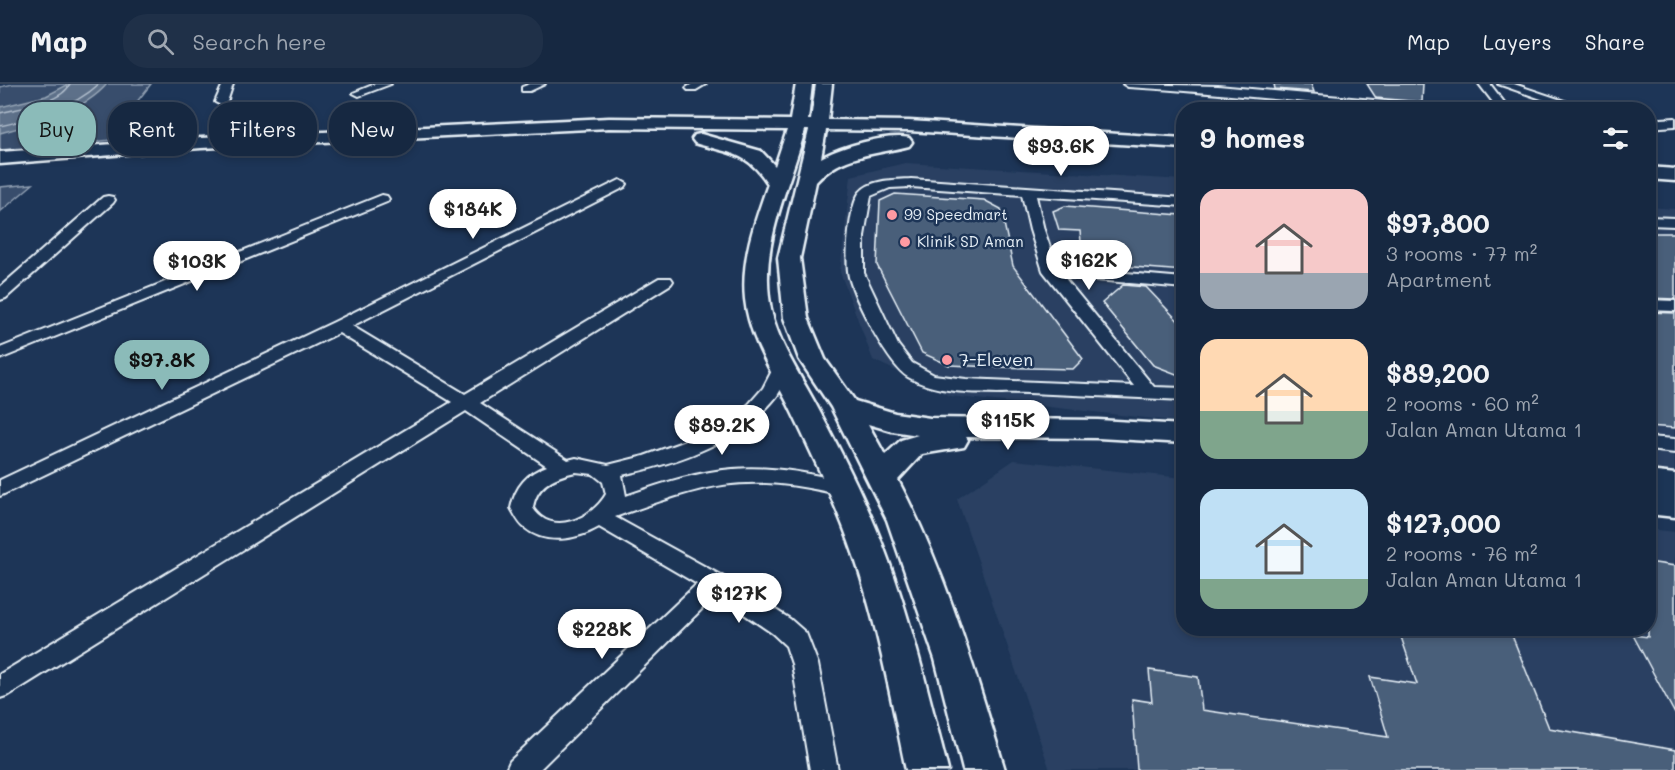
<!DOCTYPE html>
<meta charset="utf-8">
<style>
:root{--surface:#162841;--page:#1f3048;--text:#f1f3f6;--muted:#9ea6b1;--line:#35445a;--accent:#8bbbb9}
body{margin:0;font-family:Mali,sans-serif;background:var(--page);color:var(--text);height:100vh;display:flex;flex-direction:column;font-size:22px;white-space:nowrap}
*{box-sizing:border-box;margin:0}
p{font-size:20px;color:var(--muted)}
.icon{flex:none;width:33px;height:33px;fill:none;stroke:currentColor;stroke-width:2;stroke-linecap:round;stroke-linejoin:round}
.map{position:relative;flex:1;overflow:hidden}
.drawer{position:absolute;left:1176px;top:18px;width:480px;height:534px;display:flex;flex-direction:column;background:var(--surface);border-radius:24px;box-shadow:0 3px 9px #0003,0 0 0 2px var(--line)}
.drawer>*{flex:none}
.banner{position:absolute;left:18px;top:18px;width:570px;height:54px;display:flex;gap:12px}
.price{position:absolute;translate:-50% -51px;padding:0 14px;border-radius:21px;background:#fff;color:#222;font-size:20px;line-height:39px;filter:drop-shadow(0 2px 3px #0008)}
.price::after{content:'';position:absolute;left:50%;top:36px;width:18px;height:14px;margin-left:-9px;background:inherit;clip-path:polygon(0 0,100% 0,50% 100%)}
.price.active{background:var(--accent);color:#111}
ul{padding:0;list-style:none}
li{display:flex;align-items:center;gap:18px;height:150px;padding:0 24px}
li span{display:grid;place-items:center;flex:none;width:168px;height:120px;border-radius:18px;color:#555}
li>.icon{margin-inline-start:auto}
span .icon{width:72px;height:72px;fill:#fffc;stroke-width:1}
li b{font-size:26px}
h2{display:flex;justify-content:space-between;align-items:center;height:72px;padding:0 24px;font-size:26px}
.chip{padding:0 21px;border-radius:24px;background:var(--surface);box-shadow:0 3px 9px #0003,0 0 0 2px var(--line);font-size:21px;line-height:54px}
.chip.active{background:var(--accent);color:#111}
header{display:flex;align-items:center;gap:36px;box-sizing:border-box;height:84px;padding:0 30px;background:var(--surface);border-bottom:2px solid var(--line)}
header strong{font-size:28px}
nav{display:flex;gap:33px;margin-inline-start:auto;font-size:21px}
.search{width:420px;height:54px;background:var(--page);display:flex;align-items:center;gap:15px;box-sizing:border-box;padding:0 21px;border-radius:24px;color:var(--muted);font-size:22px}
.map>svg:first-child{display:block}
</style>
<header>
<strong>Map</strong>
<div class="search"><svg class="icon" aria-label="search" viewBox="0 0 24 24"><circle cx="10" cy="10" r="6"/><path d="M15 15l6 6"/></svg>Search here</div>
<nav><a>Map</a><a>Layers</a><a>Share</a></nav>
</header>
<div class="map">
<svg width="1675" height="686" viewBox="0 0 1675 686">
<rect width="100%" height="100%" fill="#1d3557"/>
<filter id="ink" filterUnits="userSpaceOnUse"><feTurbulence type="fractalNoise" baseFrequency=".0167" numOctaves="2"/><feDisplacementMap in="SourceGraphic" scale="12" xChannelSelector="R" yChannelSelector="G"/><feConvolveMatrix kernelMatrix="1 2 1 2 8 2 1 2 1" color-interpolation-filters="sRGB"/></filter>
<g filter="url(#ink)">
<g fill="#2a4162">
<polygon points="905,79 1183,96 1183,338 950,312 873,276 840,188 851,92"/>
<polygon points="1648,123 1675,125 1675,393 1649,390"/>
<polygon points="1014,376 1183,394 1184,544 1648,544 1649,445 1675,448 1675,686 1050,686 957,415"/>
</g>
<g fill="#374d6c" stroke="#909fb2" stroke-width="1.5">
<polygon points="13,0 151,0 117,43 171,37 157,52 0,66 0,3"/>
<polygon points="33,100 0,128 0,103"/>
</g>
<path fill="#5d7089" stroke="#95a4b5" stroke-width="1.5" d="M69,0H107C82,29 36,39 0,49V23L46,12Z"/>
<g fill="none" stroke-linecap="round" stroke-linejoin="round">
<g stroke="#b0bdcc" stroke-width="1.5">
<path d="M0,29C19,24 62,19 70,0"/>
<path d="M0,42C35,34 72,25 99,0"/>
</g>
</g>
<g fill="#495e7a" stroke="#e8f1f8" stroke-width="1.5">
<polygon points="1274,0 1311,0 1314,8 1275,5"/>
<polygon points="1367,0 1423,0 1422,18 1376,14"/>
<polygon points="1278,18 1317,21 1318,26 1279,26"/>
<polygon points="895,110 984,116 1001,125 1013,182 1083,275 1073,285 994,283 949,281 922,269 877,181 880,117"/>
<polygon points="1065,122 1181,131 1184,140 1184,187 1083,179 1080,147 1059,146 1053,127"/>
<polygon points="1648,149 1675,149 1675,215 1648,214"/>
<polygon points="1123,201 1146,203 1184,243 1184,293 1153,281 1102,219"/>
<polygon points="1648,228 1675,229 1675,344 1648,342"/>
<polygon points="1648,478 1675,482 1675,630 1633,551 1648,553"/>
<polygon points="1398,544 1509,544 1549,644 1675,666 1675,686 1137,686 1132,615 1152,618 1149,586 1198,593 1202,626 1388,653 1370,593 1417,600"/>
</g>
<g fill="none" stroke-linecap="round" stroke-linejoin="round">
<defs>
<g id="street">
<polygon points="223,0 233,0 227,18 221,21 215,18"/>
<polygon points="375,0 391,0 359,12 353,9"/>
<polygon points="530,0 545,0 530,7 522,7 522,3"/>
<polygon points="692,0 706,0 696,6 688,6 686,4"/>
<path d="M1123,0L1218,2L1451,23L1456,26C1347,26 1237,9 1128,3Z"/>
<polygon points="1479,0 1490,0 1510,26 1499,26"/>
<polygon points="1498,0 1514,0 1591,26 1573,26"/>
<polygon points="1675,34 1675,42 1648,44 1648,36"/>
<path d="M911,95L1184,114V122L1036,112L1044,146L1057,183L1184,194V204L1064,193L1154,303L1184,304V316C1132,314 1081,311 1029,309C992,308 942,313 908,293C888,281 855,216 849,193C845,177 849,121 860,108C871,95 895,96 911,95ZM911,103L1022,111L1030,146L1043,187L1134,302L966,295L934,291L912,279L898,261L864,189V152L871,112L890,104Z"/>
<path d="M620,96L627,100L625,103L352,242L465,310L659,194H671L673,197L671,200L480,319L568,376L576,374L608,381L644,372L688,356L731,334L749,320L763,304L776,279H788L791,283C787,293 783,303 777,312C741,358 677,379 622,391L626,412C710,382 754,375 841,397L848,399L852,404L848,409L841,411C744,387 707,400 615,433L722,492L790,535L806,549L818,580L838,686H810L792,580L786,562L772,549L716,511L539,686H506L510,677L697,500L599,443C577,456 545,461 525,444C519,440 515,431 511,424C515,403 527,389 547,382L466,327L9,611L0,614V590L452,318L339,249L0,412V396L334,238ZM576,388L593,390L603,398L606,410C592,435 551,453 533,424C536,401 555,392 576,388Z"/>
<polygon points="382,111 387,112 389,115 387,118 0,275 0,264"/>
<polygon points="108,112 113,113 115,116 113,119 6,214 0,216 0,203 103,113"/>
<polygon points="1648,133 1675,134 1675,142 1648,141"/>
<polygon points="1648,216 1675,217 1675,227 1648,226"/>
<polygon points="1648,353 1675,355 1675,369 1648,366"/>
</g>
<g id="secondary">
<path d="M796,0H812L808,36H811L816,0H832L828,36L909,37L1184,54V64L909,47L826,46L821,74C841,63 887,49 909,54L912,58L909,62C874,71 842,70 816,98L800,174L808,234L825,275L855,317L895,329L930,334L1098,336L1184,341V359L1098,354L966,353L968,356L964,363L922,370L898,396C946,487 975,588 1005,686H963L935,575L887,436L831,323L799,275L784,234L778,174L809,46H805C790,101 762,155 769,213C773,251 796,284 814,317C834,354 853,391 870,430C906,512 926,600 948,686H906C888,599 872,510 837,427C822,391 805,355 788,320C771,287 749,253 745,215C741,175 755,137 768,100C747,67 730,70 695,59L692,55L695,51L701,50L761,67L775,82L787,46L609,44L201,64L0,80V68L201,54L609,34L790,36ZM868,340L892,347L918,351L901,356L885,371Z"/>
<polygon points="1648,83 1675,85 1675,97 1648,95"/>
<polygon points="1648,387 1675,390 1675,433 1648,430 1648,408 1659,409 1648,408"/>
</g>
</defs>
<use href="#street" stroke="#e8f1f8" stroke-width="4"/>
<use href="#secondary" stroke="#e8f1f8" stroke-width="5"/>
<use href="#street" fill="#1d3557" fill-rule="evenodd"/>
<use href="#secondary" fill="#1d3557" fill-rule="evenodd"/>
</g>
</g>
<g fill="#ff9aa2" stroke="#1d3557" stroke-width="2">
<circle cx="892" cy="131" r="6"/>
<circle cx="905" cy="158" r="6"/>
<circle cx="947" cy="276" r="6"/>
</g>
<g text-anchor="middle" stroke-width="5" stroke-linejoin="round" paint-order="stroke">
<g font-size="15" fill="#e8f1f8" stroke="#1d3557" text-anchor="start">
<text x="904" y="136">99 Speedmart</text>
<text x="917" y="163">Klinik SD Aman</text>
</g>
<g font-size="18" fill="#e8f1f8" stroke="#1d3557" text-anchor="start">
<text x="959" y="282">7-Eleven</text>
</g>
</g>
</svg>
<b class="price" style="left:1061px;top:93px">$93.6K</b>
<b class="price" style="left:473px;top:156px">$184K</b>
<b class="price" style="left:1089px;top:207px">$162K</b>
<b class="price" style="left:197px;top:208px">$103K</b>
<b class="price active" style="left:162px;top:307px">$97.8K</b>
<b class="price" style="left:1008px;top:367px">$115K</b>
<b class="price" style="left:722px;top:372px">$89.2K</b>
<b class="price" style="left:739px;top:540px">$127K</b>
<b class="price" style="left:602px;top:576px">$228K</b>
<div class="banner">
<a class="chip active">Buy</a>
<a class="chip">Rent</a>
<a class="chip">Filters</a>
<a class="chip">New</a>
</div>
<section class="drawer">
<h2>9 homes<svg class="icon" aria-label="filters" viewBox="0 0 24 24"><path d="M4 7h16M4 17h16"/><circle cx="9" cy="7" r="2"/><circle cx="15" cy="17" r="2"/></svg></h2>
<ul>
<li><span style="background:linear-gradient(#f6c9c9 70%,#9aa5b1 0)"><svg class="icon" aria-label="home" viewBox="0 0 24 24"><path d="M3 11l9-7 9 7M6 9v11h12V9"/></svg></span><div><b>$97,800</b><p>3 rooms · 77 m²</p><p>Apartment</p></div></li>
<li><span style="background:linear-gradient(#ffd9b3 60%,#7fa58c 0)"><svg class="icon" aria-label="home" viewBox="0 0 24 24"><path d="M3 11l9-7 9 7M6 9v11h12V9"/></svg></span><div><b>$89,200</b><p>2 rooms · 60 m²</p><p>Jalan Aman Utama 1</p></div></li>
<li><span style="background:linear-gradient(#bfe0f5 75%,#7fa58c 0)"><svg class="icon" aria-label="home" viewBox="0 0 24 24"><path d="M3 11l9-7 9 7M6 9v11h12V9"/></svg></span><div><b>$127,000</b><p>2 rooms · 76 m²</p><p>Jalan Aman Utama 1</p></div></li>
</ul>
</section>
</div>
